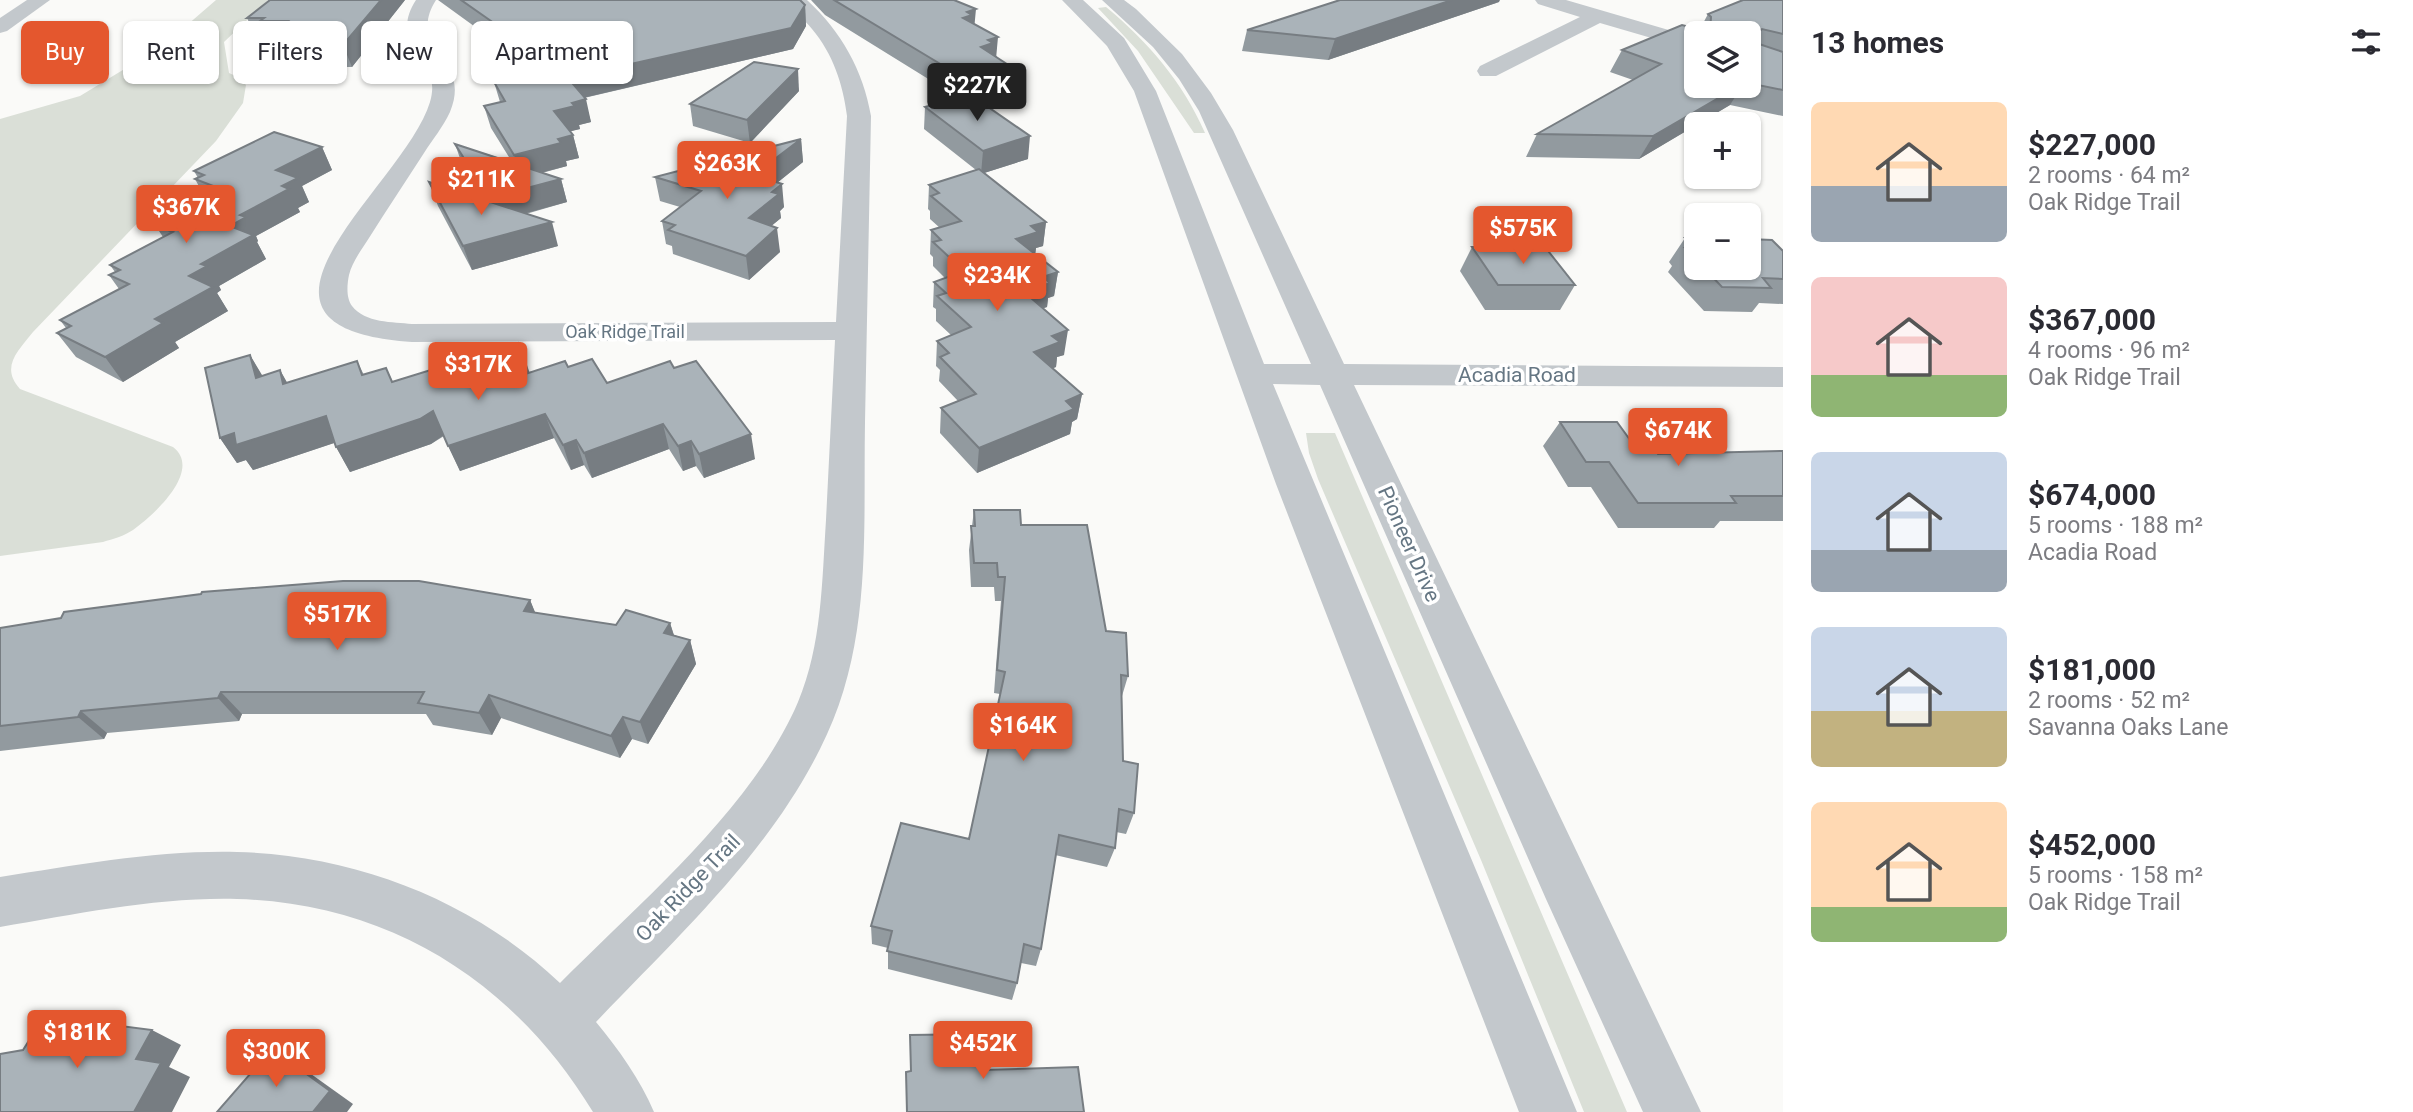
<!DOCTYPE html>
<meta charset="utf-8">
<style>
:root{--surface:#fff;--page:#f2f2f3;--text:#2b2b33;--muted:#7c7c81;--accent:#e4572e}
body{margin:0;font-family:Roboto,sans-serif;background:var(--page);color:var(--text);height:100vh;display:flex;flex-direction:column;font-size:26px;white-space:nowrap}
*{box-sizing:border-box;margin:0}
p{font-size:23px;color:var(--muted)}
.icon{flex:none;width:38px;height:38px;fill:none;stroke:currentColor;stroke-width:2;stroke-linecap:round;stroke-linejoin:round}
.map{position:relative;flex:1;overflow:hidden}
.side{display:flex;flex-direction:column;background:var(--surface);width:630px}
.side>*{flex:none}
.hud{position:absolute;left:21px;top:21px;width:665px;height:63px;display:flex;gap:14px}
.tools{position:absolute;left:1684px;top:21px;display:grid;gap:14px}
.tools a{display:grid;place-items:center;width:77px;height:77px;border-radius:10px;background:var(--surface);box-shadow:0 2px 5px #0004;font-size:35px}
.price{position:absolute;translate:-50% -60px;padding:0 16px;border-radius:7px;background:var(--accent);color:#fff;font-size:23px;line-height:46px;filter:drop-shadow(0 2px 4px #0008)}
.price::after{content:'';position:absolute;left:50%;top:42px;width:21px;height:16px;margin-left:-10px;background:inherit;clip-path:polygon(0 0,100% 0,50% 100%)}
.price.active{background:#222;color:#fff}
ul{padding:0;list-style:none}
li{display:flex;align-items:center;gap:21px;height:175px;padding:0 28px}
li span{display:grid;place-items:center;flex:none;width:196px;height:140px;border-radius:10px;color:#555}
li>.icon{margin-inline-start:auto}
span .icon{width:84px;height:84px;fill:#fffc;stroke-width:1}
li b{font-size:30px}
h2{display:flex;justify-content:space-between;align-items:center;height:84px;padding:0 28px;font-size:30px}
.pill{padding:0 24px;border-radius:10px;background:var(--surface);box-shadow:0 2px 5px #0004;font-size:24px;line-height:63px}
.pill.active{background:var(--accent);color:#fff}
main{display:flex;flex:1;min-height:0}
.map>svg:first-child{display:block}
</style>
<main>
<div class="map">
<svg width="1783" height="1112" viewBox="0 0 1783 1112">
<rect width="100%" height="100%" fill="#fafaf8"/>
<g fill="#dadfd7">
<path d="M216,0H268L224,42L229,73L238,77L246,85L243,103L216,141L33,332C18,351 0,367 20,389L173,447C203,470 154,515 133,530C124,536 113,539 103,542L0,556V119L80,96L164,45Z"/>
<path d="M1106,7C1148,42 1183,82 1205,133H1194L1138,51L1098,8Z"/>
<polygon points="1306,433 1335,433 1627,1112 1584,1112 1481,860 1318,479 1309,453"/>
</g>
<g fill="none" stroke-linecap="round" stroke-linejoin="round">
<g fill="#c3c8cc" fill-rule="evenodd">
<polygon points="27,0 50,0 7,31 0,33 0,18"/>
<path d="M416,0H436C405,49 473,56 450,112C443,127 433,139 424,153C406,181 387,209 369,238C362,249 352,262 349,275C347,285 346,298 352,306C365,323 393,322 412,324L836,322L847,116C843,84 833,54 812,29C804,19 793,11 785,0H807C841,31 863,70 871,116C869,219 867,320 865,422C863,535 873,646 820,749C767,855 677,937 596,1022C619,1050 640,1079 654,1112H593C514,982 390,903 237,899C157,897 78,914 0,927V877C78,865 158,850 237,852C356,855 474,901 560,983C640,902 753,808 798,702C822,645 822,581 826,520C829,460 832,400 835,340L412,342C204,328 406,184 430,102C444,55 386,46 416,0Z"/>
<polygon points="1062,0 1083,0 1124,38 1156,91 1264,364 1311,364 1199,111 1179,79 1153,47 1102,0 1124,0 1136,9 1182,54 1211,93 1233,130 1344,364 1783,367 1783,387 1354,385 1701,1112 1643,1112 1546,899 1320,385 1273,384 1577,1112 1519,1112 1276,484 1134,91 1107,46"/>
<polygon points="1535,0 1566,0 1696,38 1696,51 1600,23 1496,76 1480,76 1477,71 1480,66 1580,17 1538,4"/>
</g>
</g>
<g fill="#929a9f" fill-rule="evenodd">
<polygon points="405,0 352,67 274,67 264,46 269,40 268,39 257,39 247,18"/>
<polygon points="438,0 800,0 805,5 806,26 793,49 584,98 591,122 579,125 580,129 570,131 573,135 579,158 566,161 567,166 542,173 561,179 567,202 526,214 558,246 472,270 438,206 429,182 483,200 463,167 455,144 512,162 491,128 484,106 500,102 494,82 501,80 497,67 524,69 499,52 496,42"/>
<polygon points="811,0 954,0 975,25 997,57 1011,90 977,99 1028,159 984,173 1046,222 1043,246 1036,248 1035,254 1058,272 1054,296 1048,298 1047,307 1043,308 1064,355 1057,357 1056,367 1053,368 1082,394 1077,419 1072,422 1070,434 977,473 940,433 941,408 958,401 939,381 940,370 936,366 937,341 951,335 936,321 936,309 933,307 934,282 945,278 933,266 933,257 930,254 931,230 940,228 930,219 930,211 928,209 929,185 976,170 924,129 925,107 959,98 825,15"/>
<path d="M1783,0V116L1730,105L1639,159L1526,157L1537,134L1633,80L1610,72L1622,50L1700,29L1708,14ZM1748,33V86H1696Z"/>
<polygon points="1499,2 1328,60 1242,51 1247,30"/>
<polygon points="799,91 750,143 693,126 690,104"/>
<polygon points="801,139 803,162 778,182 784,207 780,211 781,218 771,226 780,252 749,280 673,254 672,246 666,244 662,221 680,207 660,201 655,177"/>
<polygon points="322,147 332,170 302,186 309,202 298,208 300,212 256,236 258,241 257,242 266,259 219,286 221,290 217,293 228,311 175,342 179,348 123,382 76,357 57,333 66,328 60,320 119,289 109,275 115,272 110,265 163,237 155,225 159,223 155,216 202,192 195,179 198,178 194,171"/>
<polygon points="1685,238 1696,238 1696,268 1748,268 1783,251 1783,304 1759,303 1752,312 1704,311 1668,272 1672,266 1669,262"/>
<polygon points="1472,247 1575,285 1560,310 1485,310 1460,271"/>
<polygon points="250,355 262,376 280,370 287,383 357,361 364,375 386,368 393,382 529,372 568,367 607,383 674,368 755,459 704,478 696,466 683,471 669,449 592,478 584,465 571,470 554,438 460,471 444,436 431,444 350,472 334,443 253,470 246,460 237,463 220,438"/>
<polygon points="1560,422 1633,444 1658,454 1783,451 1783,521 1720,521 1714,528 1618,528 1591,487 1568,487 1543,446"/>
<polygon points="974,510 1021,525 1106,631 1128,676 1122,696 1123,761 1134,813 1126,834 1116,832 1115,848 1107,867 1055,855 1041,949 1036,966 1021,963 1017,983 1012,1000 888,969 888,948 872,944 871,926 969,839 1000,694 994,693 1001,601 995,601 994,587 971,587 969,550"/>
<polygon points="530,600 535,613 616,625 670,623 674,635 690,640 696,664 648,744 632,739 620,758 501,718 492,735 433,725 426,714 242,714 239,721 107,733 104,739 0,751 0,628"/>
<polygon points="910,1035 984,1070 1084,1112 906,1112 906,1072 910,1071"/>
</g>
<g fill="#777d82">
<polygon points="381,0 405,0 352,67 343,45"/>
<polygon points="1452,0 1500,0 1499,2 1328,60 1335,39"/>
<polygon points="805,5 806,26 793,49 574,100 568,78"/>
<polygon points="976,9 974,30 963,18 967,12"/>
<polygon points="998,37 996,59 981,47 988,40"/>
<polygon points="1013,68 1011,90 966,102 967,80"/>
<polygon points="798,69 799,91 750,143 747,120"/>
<polygon points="1739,86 1742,86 1730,105 1639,159 1653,136"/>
<polygon points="586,99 591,122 579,125 580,129 560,134 554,111 572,103"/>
<polygon points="573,135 579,158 566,161 567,166 521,178 514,155 558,139"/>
<polygon points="1030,136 1028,159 981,174 983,151"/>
<polygon points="801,139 803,162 757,199 754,175"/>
<polygon points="322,147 332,170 302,186 309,202 298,208 300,212 256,236 258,241 257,242 266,259 219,286 221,290 217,293 228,311 175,342 179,348 123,382 105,357 155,319 189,276 201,264 230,226 276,170"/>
<polygon points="561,179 567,202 497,221 489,198"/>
<polygon points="782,184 784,207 780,211 781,218 752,242 749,218 772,192"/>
<polygon points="552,222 558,246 472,270 463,246"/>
<polygon points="1046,222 1043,246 1036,248 1035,256 1016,239 1031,226"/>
<polygon points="777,228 780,252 749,280 746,256"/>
<polygon points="1058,272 1054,296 1048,298 1047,307 1021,316 1024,292 1043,277"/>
<polygon points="1068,330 1064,355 1057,357 1056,367 1031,377 1034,352 1052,336"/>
<polygon points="523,353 531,377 502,397 493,372"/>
<polygon points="250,355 265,380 256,378"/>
<polygon points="280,370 294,395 283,384"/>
<polygon points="1082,394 1077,419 1072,422 1070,434 977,473 979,448 1066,401"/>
<polygon points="433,411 444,435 431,444 350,472 336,447"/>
<polygon points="545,414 554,438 460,471 448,446"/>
<polygon points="326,416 340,441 253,470 246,460 237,463 220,438 234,433"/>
<polygon points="663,424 669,449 592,478 584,453"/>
<polygon points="751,434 755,459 704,478 699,454"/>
<polygon points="576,440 584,465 571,470 563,445"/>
<polygon points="691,441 696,466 683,471 678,446"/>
<polygon points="530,600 540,624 524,611"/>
<polygon points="670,623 677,646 664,633"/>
<polygon points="690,640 696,664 648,744 640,722"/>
<polygon points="221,692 242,714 239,721 218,698"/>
<polygon points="489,695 501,718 492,735 479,713"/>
<polygon points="81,711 107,733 104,739 78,717"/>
<polygon points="623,717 632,739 620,758 611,736"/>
<polygon points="152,1030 181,1045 169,1067 190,1077 172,1112 134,1112 136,1059"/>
<polygon points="272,1049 297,1064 353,1104 347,1112 313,1112"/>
</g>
<g fill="#aab3b9" stroke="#777d82" stroke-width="2">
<polygon points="270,0 381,0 343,45 264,46 288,21 260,21 264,18 247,18"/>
<polygon points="461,0 800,0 805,5 791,28 568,78 586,99 572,103 575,106 554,111 573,135 558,139 561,143 514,155 484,106 505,101 494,82 506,79 497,67 552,71 493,30 501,28"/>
<polygon points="834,0 954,0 976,9 967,12 972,15 963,18 998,37 988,40 993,43 981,47 1013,68 967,80"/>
<polygon points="1340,0 1452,0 1335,39 1247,30"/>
<polygon points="1743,0 1783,0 1783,34 1762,29 1759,32 1759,44 1783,52 1783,90 1748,83 1748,33 1696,33 1696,86 1739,86 1653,136 1537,134 1661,64 1622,50 1682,25 1710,32 1711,17 1708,14"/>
<polygon points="754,62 798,69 747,120 690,104"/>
<polygon points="966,96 975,98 1030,136 983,151 925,107"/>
<polygon points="274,132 322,147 276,170 298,178 282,186 289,189 240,215 246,217 230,226 253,235 201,264 207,266 189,276 213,287 155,319 163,323 105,357 57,333 71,326 60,320 129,284 109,275 120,270 110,265 173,232 155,225 164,220 155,216 213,186 195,179 204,175 194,171"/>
<polygon points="801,139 754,175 782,184 772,192 779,194 749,218 777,228 746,256 668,230 675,225 662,221 701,191 655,177"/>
<polygon points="455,144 561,179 489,198"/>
<polygon points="979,169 1046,222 1031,226 1038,232 1016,239 1058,272 1043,277 1050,283 1024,292 1068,330 1052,336 1060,342 1034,352 1082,394 1066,401 1074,409 979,448 941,408 976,394 940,357 949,353 937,341 971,327 937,296 946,293 934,282 964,271 933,242 941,240 931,230 961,221 931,196 939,193 929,185"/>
<polygon points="429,182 552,222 463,246"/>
<polygon points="1685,238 1696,238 1696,259 1685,248 1693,248"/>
<polygon points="1748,239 1772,240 1783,251 1783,279 1763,278 1771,288 1722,287 1704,268 1748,268"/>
<polygon points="1472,247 1545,247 1575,285 1498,285"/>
<polygon points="518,343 523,353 493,372 498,383 565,361 568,367 592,359 607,383 670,361 674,368 696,361 751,434 699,454 691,441 678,446 663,424 584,453 576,440 563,445 545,414 448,446 433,411 420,419 336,447 326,416 236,445 234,433 220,438 205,368 250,355 256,378 280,370 283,384 357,361 362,375 386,368 392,382"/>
<polygon points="1560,422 1617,422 1633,444 1651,444 1658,454 1783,451 1783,496 1731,496 1736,503 1638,503 1609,462 1586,462"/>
<polygon points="974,510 1020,510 1021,525 1087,525 1106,631 1126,633 1128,676 1121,675 1123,761 1138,764 1134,813 1119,809 1115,848 1059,835 1041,949 1024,944 1017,983 887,951 892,931 871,926 901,823 969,839 1005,672 997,670 1005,577 998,577 997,563 974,563 971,526 975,526"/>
<polygon points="343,581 419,581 530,600 524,611 616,625 626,610 670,623 664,633 690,640 640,722 623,717 611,736 489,695 479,713 418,703 424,692 221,692 218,698 81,711 78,717 0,726 0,628 61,618 64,612 201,594 202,592"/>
<polygon points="42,1020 71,1025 74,1020 152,1030 136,1059 161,1063 134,1112 0,1112 0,1054 23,1050"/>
<polygon points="982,1034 984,1070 1078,1067 1084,1112 907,1112 906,1072 911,1071 910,1035"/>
<polygon points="272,1049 330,1091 313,1112 217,1112"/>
</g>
<g text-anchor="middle" stroke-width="7" stroke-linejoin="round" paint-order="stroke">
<g font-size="18" fill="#657683" stroke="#fff">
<text x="625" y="338">Oak Ridge Trail</text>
</g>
<g font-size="21" fill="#657683" stroke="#fff">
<text x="1517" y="382">Acadia Road</text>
<text transform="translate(1409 544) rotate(66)" y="7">Pioneer Drive</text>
<text transform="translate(688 888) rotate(-46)" y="7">Oak Ridge Trail</text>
</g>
</g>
</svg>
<div class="tools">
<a><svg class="icon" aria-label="layers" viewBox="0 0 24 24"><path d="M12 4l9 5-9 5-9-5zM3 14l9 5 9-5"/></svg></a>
<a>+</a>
<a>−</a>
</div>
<b class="price active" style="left:977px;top:123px">$227K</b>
<b class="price" style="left:727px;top:201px">$263K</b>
<b class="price" style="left:481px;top:217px">$211K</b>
<b class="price" style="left:186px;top:245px">$367K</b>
<b class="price" style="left:1523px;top:266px">$575K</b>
<b class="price" style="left:997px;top:313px">$234K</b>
<b class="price" style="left:478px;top:402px">$317K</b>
<b class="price" style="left:1678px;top:468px">$674K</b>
<b class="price" style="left:337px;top:652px">$517K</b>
<b class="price" style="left:1023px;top:763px">$164K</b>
<b class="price" style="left:77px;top:1070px">$181K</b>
<b class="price" style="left:983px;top:1081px">$452K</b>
<b class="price" style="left:276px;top:1089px">$300K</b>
<div class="hud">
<a class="pill active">Buy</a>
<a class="pill">Rent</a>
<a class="pill">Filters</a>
<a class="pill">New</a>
<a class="pill">Apartment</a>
</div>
</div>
<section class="side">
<h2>13 homes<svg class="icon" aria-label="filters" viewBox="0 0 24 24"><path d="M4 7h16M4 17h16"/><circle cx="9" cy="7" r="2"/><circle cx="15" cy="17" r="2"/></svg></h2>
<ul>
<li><span style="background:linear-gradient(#ffd9b3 60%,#9aa5b1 0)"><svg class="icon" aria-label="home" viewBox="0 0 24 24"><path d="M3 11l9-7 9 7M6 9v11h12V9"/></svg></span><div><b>$227,000</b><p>2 rooms · 64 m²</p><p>Oak Ridge Trail</p></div></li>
<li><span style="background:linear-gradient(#f6c9c9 70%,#8fb573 0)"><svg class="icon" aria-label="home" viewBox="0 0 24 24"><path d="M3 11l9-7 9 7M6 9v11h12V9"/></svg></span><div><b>$367,000</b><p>4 rooms · 96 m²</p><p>Oak Ridge Trail</p></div></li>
<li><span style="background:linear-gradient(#c9d6e8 70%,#9aa5b1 0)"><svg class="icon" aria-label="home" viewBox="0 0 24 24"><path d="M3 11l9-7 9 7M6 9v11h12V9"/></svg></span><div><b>$674,000</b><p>5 rooms · 188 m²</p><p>Acadia Road</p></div></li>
<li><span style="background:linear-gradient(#c9d6e8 60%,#c2b280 0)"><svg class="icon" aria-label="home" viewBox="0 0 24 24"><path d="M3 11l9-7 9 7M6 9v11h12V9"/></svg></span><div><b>$181,000</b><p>2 rooms · 52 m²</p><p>Savanna Oaks Lane</p></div></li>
<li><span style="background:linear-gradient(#ffd9b3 75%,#8fb573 0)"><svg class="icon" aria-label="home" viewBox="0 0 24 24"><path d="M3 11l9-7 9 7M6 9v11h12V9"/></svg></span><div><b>$452,000</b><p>5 rooms · 158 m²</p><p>Oak Ridge Trail</p></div></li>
</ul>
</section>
</main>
